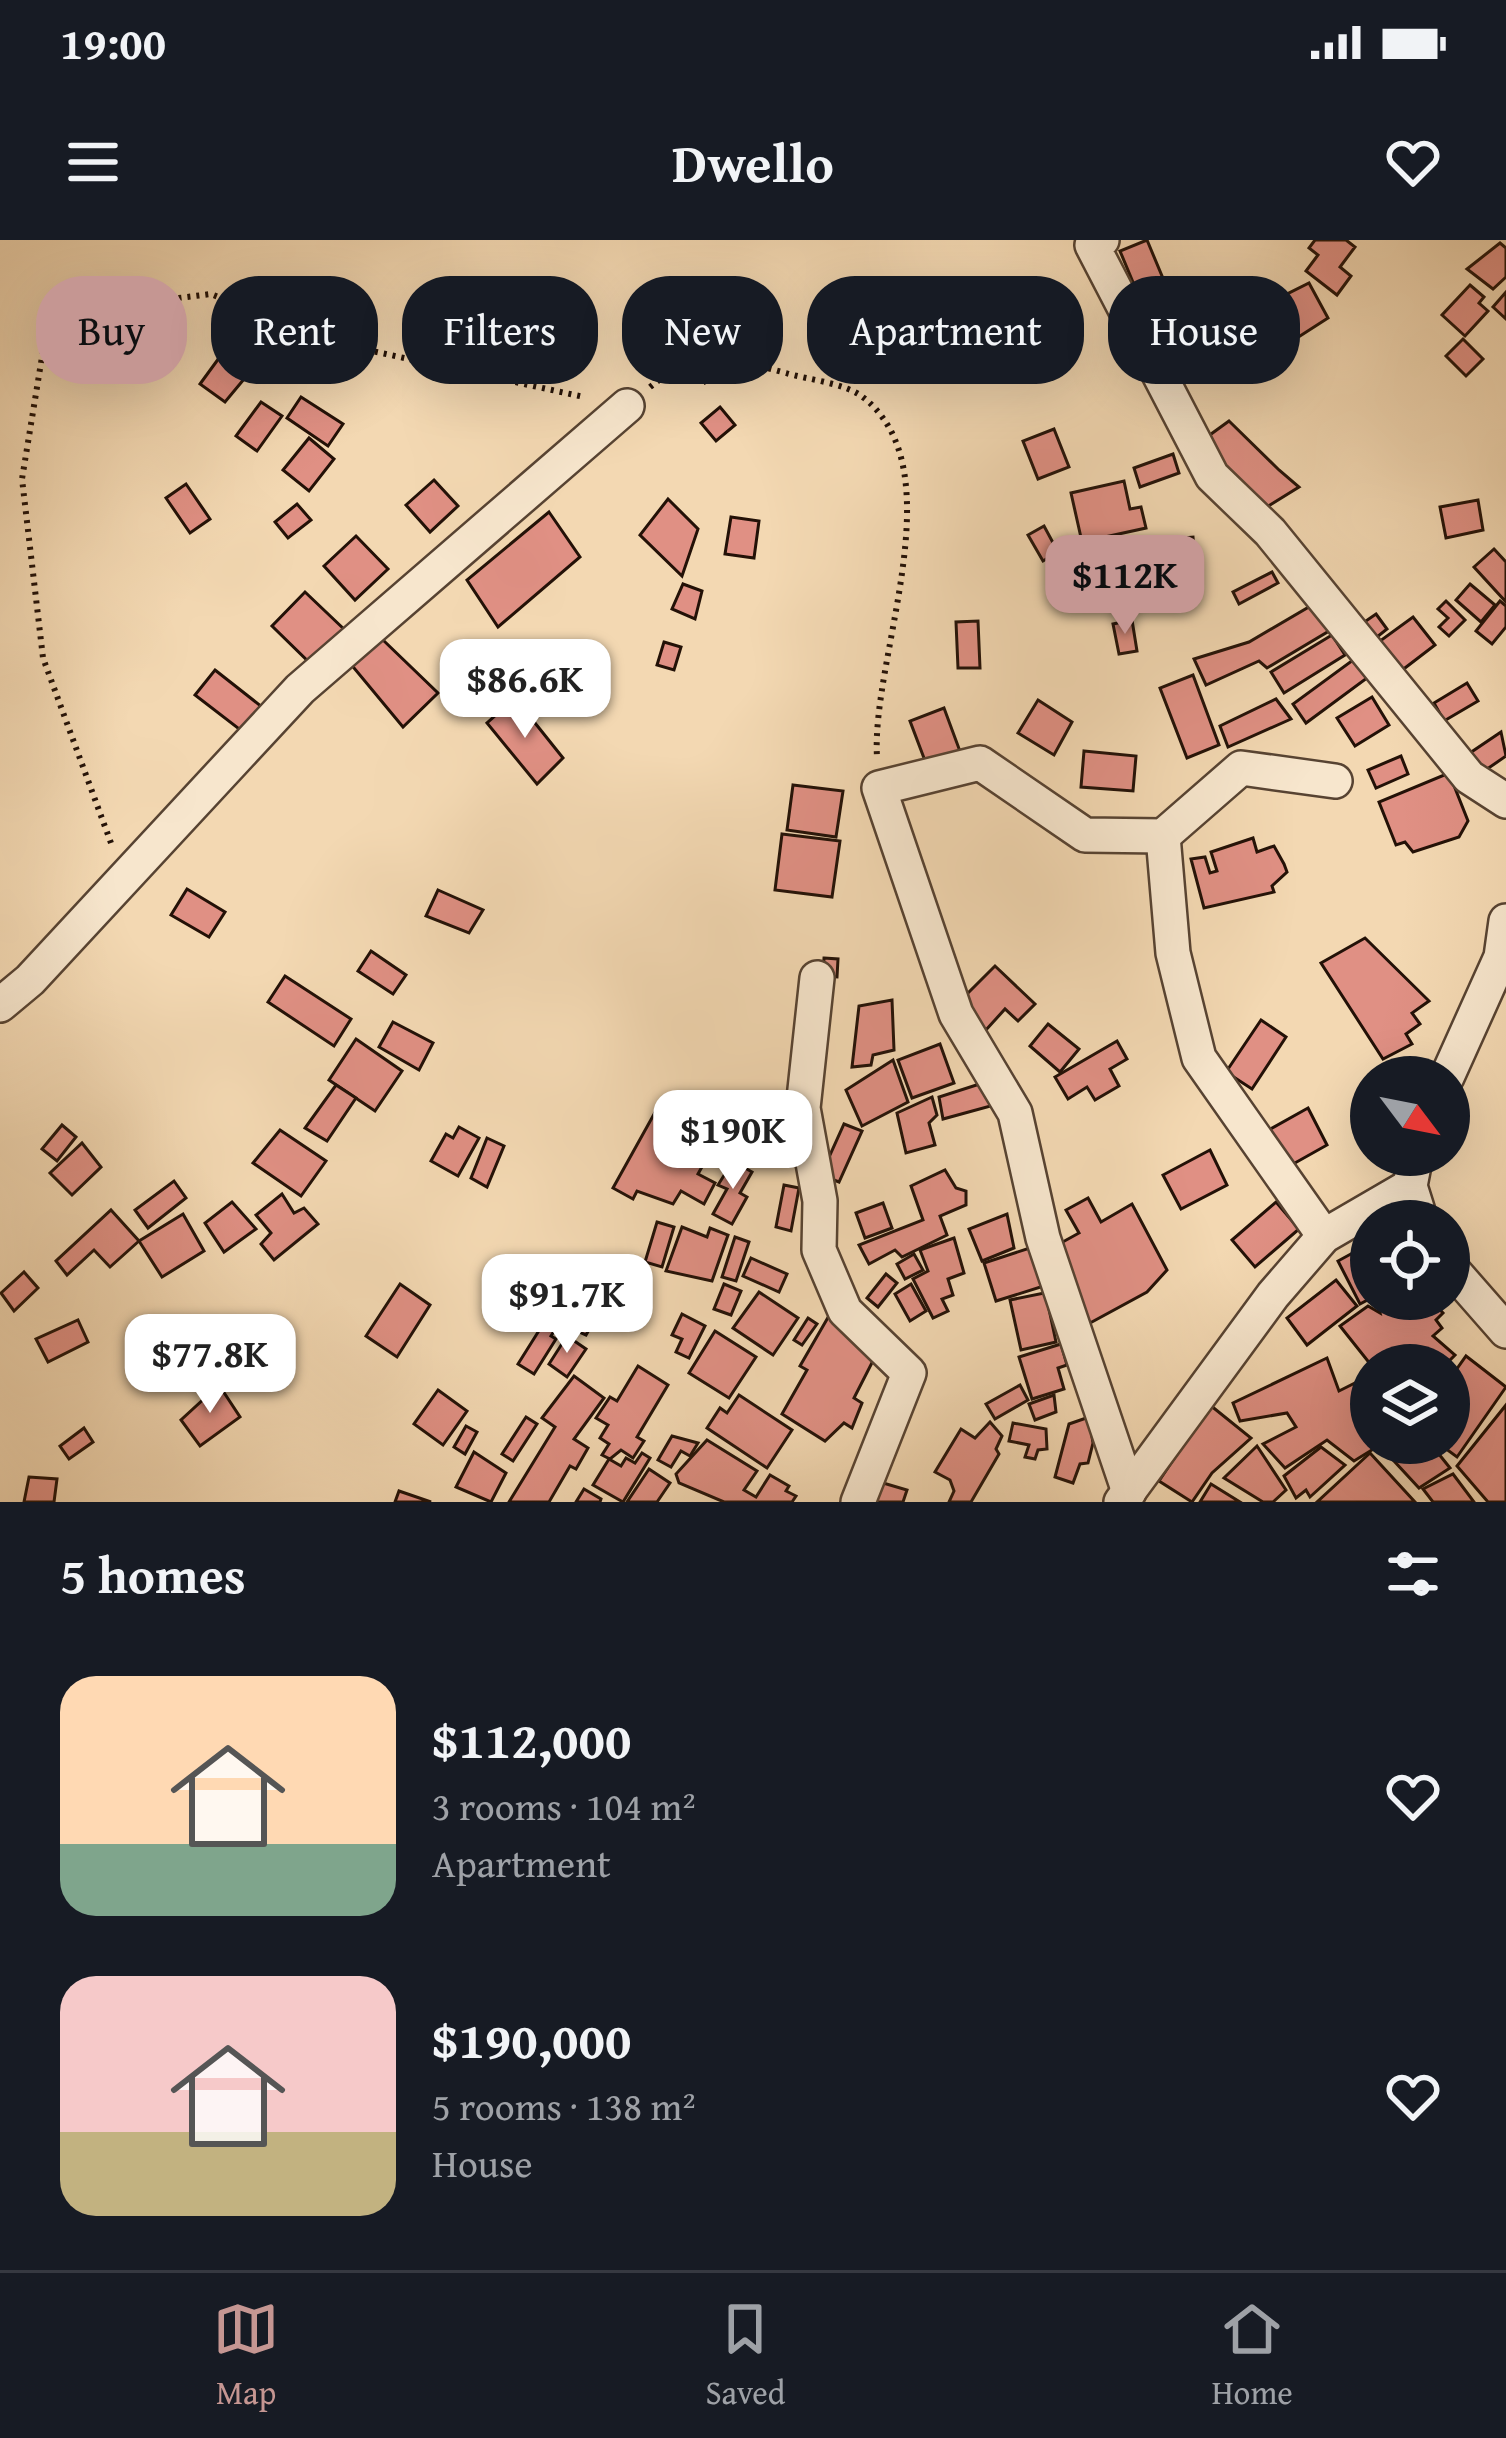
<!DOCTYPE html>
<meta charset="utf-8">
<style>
:root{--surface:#171b24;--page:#20242c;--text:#f1f3f6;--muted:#9ea1a6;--line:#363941;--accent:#c59692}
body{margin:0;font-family:"Gentium Book Plus",serif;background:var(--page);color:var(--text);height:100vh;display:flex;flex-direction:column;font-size:45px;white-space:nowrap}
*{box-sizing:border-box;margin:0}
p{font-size:39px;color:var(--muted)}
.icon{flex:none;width:66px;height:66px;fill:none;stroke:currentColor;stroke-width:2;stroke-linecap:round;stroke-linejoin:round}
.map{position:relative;height:1262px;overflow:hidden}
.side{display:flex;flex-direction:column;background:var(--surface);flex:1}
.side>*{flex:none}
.top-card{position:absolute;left:36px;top:36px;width:1434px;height:108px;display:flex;gap:24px}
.needle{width:78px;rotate:122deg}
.tools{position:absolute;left:1350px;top:816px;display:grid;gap:24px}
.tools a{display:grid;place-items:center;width:120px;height:120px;border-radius:50%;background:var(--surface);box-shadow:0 12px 48px #0002;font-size:60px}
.price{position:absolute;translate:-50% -102px;padding:0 27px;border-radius:24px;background:#fff;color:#222;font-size:39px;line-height:78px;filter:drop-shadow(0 3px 6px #0008)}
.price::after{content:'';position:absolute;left:50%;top:72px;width:36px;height:27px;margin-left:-18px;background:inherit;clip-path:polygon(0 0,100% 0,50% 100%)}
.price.current{background:var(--accent);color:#111}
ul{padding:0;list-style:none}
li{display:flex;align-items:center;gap:36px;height:300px;padding:0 60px}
li span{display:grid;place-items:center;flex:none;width:336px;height:240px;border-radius:36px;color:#555}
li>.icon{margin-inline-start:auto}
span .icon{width:144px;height:144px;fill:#fffc;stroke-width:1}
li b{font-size:51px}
h2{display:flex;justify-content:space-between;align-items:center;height:144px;padding:0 60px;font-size:51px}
.tag{padding:0 42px;border-radius:48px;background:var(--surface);box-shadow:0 12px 48px #0002;font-size:42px;line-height:108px}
.tag.current{background:var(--accent);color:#111}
.status{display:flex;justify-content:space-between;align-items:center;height:84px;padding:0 60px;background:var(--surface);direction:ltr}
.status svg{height:33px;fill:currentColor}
header{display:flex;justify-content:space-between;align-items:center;height:156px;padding:0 60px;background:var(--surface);font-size:54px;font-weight:700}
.menu{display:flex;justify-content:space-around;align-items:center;height:168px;border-top:3px solid var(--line);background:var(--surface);font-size:33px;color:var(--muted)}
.menu a{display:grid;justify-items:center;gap:6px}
.menu .current{color:var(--accent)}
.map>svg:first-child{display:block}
</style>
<div class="status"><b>19:00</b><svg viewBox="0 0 49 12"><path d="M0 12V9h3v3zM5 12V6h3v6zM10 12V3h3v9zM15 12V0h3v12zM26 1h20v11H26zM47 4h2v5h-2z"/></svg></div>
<header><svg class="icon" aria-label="menu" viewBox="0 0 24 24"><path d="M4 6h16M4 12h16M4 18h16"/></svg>Dwello<svg class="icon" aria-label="heart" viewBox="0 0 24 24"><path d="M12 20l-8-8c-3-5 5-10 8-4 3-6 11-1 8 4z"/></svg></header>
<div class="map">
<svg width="1506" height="1262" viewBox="0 0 1506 1262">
<rect width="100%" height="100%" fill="#f3d8b2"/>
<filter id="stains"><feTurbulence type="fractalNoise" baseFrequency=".00167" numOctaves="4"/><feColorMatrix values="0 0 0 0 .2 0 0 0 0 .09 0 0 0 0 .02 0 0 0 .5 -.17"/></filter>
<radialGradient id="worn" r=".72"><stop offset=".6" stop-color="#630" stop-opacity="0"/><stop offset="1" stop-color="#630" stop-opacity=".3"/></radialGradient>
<g fill="#e09084" stroke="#231107" stroke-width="3">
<polygon points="1147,0 1167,48 1140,59 1120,11"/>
<polygon points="1315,0 1346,0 1355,7 1340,27 1351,36 1337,55 1306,31 1318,15 1309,8"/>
<polygon points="1500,3 1506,8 1506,37 1493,49 1467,29"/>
<polygon points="1309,43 1328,78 1286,105 1259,68"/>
<polygon points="1470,45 1484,57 1479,63 1488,71 1465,96 1442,75"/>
<polygon points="1506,52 1506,79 1493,67"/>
<polygon points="249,77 273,104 225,162 200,144"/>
<polygon points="1463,99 1483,119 1466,136 1446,116"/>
<polygon points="708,105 723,133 705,143 690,116"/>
<polygon points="301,157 343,184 328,206 287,178"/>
<polygon points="261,162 282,176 257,211 236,196"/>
<polygon points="720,167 735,185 716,201 701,183"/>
<polygon points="1229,181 1279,230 1299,247 1262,270 1244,255 1207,197"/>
<polygon points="1054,189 1069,227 1038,239 1023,201"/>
<polygon points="309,198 334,219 309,251 283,230"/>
<polygon points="1173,214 1179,233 1140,247 1134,228"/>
<polygon points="434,240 458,266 430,292 406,265"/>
<polygon points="1124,241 1130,269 1141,267 1146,288 1082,302 1071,253"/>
<polygon points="186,244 210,279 190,293 166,258"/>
<polygon points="668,259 698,289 682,336 640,295"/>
<polygon points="1478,260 1483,290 1446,298 1440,267"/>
<polygon points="297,264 311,280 288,298 275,282"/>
<polygon points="549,272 580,317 498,387 467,340"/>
<polygon points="731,277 759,281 754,318 725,314"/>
<polygon points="1044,286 1058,312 1043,321 1028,295"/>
<polygon points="356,296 388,329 355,360 324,326"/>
<polygon points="1193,297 1195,321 1181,322 1183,348 1139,352 1135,302"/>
<polygon points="1494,309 1506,322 1506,362 1474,327"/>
<polygon points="1061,321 1101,323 1099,368 1058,366"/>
<polygon points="1272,332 1278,343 1239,364 1233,352"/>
<polygon points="683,344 702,351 695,379 672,369"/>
<polygon points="1470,344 1495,365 1481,382 1456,360"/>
<polygon points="305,352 347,392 314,427 272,386"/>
<polygon points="1446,361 1465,380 1449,396 1439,387 1448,378 1438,369"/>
<polygon points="1500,361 1506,366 1506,387 1492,404 1476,391"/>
<polygon points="1314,364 1334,388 1267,428 1259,421 1206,445 1194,419 1249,402"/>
<polygon points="1376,374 1387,389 1372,401 1360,385"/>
<polygon points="1413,377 1435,405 1401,431 1380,401"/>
<polygon points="1132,380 1137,411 1119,414 1113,384"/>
<polygon points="978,381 980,428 958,428 956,382"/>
<polygon points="1332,395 1345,415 1284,453 1271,432"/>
<polygon points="383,400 438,453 403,487 349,422 352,412"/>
<polygon points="664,402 681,407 674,430 657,425"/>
<polygon points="1353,420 1367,438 1306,483 1293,464"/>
<polygon points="215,430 262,467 243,492 195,455"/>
<polygon points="1193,435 1219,505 1187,518 1160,448"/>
<polygon points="1467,443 1478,461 1444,481 1434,463"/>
<polygon points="1372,457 1389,485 1355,506 1337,478"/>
<polygon points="515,458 563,518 537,544 487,483"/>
<polygon points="1276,459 1291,479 1228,507 1220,486"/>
<polygon points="1038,460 1072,482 1054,515 1018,493"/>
<polygon points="944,468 961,514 927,526 910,481"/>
<polygon points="1501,492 1506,516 1477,536 1464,517"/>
<polygon points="1084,511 1136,516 1133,551 1081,547"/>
<polygon points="1401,516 1408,534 1376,548 1368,530"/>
<polygon points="1449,533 1468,581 1459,597 1413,612 1405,602 1396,605 1379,562"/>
<polygon points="793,545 843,551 836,597 787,590"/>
<polygon points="782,594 840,601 832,657 775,650"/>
<polygon points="1253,598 1257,612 1274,606 1284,624 1287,632 1272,646 1274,652 1204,668 1191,619 1205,617 1210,633 1217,631 1211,612"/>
<polygon points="187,649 225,672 209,697 171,675"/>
<polygon points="438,650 483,670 469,693 426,676"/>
<polygon points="1365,698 1429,761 1412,773 1420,784 1406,794 1412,804 1383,819 1321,723"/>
<polygon points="371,711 406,735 393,754 358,731"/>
<polygon points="824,718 838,719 837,737 823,736"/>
<polygon points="995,726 1035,764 1018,781 1005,769 985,791 965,756"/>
<polygon points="285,736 351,779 334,806 268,762"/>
<polygon points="892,760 894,810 873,815 871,825 852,827 859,766"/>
<polygon points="1261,780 1286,797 1252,849 1226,832"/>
<polygon points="393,782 433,803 419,830 379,807"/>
<polygon points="1048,784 1079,809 1060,832 1030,806"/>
<polygon points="356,799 402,831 375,871 329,840"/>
<polygon points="1117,801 1127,819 1110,829 1119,846 1095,860 1087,847 1068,859 1055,837"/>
<polygon points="940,804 954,843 912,858 898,820"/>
<polygon points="893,820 908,862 862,886 846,850"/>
<polygon points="992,840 998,864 943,879 939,857"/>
<polygon points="336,845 356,858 327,901 305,888"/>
<polygon points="932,857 937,875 929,883 935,905 906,913 897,873"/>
<polygon points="663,858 685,870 680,879 717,900 698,934 715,943 704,964 681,951 673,964 637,951 633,959 613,948"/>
<polygon points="1308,868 1327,905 1286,928 1267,891"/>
<polygon points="844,884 862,891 839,942 821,935"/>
<polygon points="62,885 76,897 57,921 42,909"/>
<polygon points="459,887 479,898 458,936 431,921 446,894 453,898"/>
<polygon points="280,890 326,921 301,956 253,923"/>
<polygon points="487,898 504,906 487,947 471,938"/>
<polygon points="82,903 101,927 72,955 50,933"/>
<polygon points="1210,910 1227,945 1181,969 1163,935"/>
<polygon points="733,921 752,932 740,953 747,957 732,984 713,974 727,949 718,945"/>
<polygon points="945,930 956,948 966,951 966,965 940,976 947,995 902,1017 895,1010 869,1024 859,1005 923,980 911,946"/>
<polygon points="174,941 186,958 148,988 135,970"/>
<polygon points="784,945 799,948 791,991 776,987"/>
<polygon points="282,954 294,973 304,968 318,984 274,1020 261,1004 271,993 256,975"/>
<polygon points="1088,958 1101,982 1132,964 1167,1030 1147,1052 1090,1083 1050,1009 1079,993 1066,970"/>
<polygon points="232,962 256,989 224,1012 205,983"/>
<polygon points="1276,962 1299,989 1255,1027 1232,1000"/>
<polygon points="883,963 892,988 865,998 856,973"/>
<polygon points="111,970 139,1001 110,1027 94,1010 67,1035 56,1021"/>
<polygon points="183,974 204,1011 162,1037 139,1001"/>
<polygon points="1007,974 1014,1008 982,1021 969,989"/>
<polygon points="657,982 674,987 662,1027 645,1022"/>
<polygon points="682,987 707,997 710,988 728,995 712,1041 666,1031"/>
<polygon points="735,997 749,1002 736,1041 722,1037"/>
<polygon points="954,998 964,1033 948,1039 953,1055 942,1059 948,1071 933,1078 913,1039 928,1031 920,1010"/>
<polygon points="1371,1003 1371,1058 1360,1064 1338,1021"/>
<polygon points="1036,1006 1047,1045 996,1061 984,1023"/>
<polygon points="914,1014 923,1030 905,1039 897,1024"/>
<polygon points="751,1018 787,1034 779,1052 743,1036"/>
<polygon points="24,1032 38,1048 14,1071 1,1053"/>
<polygon points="886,1034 897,1043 878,1067 867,1058"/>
<polygon points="570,1038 611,1052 586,1095 549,1078"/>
<polygon points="1336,1040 1357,1066 1307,1105 1287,1078"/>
<polygon points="400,1044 430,1065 397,1117 366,1096"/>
<polygon points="724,1044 741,1051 731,1075 714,1069"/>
<polygon points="911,1044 926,1071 910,1081 895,1054"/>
<polygon points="1054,1051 1057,1067 1049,1069 1056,1102 1021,1110 1010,1060"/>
<polygon points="759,1052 798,1078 773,1115 733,1088"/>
<polygon points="630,1057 647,1066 636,1085 620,1076"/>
<polygon points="1388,1059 1430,1059 1443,1073 1436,1080 1442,1088 1433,1096 1455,1115 1445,1125 1371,1125 1340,1086 1368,1066 1380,1073 1378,1065"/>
<polygon points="682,1074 705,1086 689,1118 676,1112 682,1099 672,1095"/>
<polygon points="830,1074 878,1111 854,1158 862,1163 852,1188 844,1183 825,1201 782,1174 807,1130 800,1126"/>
<polygon points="808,1078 817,1084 802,1105 794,1100"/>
<polygon points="78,1080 88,1102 48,1122 36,1099"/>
<polygon points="545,1081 556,1088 551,1096 556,1099 534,1134 518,1124"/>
<polygon points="715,1091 756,1117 729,1158 689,1133"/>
<polygon points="567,1096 586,1109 567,1137 549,1124"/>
<polygon points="1061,1104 1067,1125 1058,1128 1064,1149 1032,1159 1019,1117"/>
<polygon points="1466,1116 1506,1147 1457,1217 1438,1203 1449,1203 1449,1140"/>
<polygon points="1327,1118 1339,1151 1371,1135 1371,1203 1380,1205 1354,1221 1327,1200 1285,1228 1263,1204 1296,1187 1287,1173 1240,1181 1233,1163"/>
<polygon points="638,1126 668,1145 637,1197 644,1201 633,1218 621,1210 610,1219 602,1215 609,1204 600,1198 608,1185 596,1178 610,1157 617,1161"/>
<polygon points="574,1136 604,1158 574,1199 588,1208 576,1229 570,1226 549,1262 509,1262 555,1187 542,1178"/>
<polygon points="219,1145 240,1177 200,1206 181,1180"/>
<polygon points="1020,1145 1028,1160 995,1179 986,1164"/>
<polygon points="438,1150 467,1171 443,1205 414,1184"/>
<polygon points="739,1155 792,1190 767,1228 707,1188 720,1168 727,1173"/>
<polygon points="1054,1155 1056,1172 1035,1180 1029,1164"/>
<polygon points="1210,1165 1251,1198 1212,1233 1192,1262 1159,1241"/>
<polygon points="1506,1165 1506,1262 1488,1262 1457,1226"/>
<polygon points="526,1177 537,1184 513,1221 502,1214"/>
<polygon points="1089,1177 1093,1203 1088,1223 1080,1224 1073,1243 1055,1237 1069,1184"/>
<polygon points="990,1182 1002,1196 996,1209 999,1214 971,1262 949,1262 954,1251 950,1240 935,1232 961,1189 975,1198"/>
<polygon points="1013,1183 1046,1189 1047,1209 1038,1210 1035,1219 1025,1217 1029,1205 1009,1201"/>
<polygon points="466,1186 477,1192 465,1214 454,1207"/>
<polygon points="84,1188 93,1202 69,1219 60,1206"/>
<polygon points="672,1196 698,1203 690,1216 681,1211 671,1227 658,1220"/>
<polygon points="707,1200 757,1231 744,1250 756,1257 770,1235 789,1246 786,1251 796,1256 792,1262 724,1262 679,1243 676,1234"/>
<polygon points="1387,1203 1430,1203 1450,1228 1419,1248 1382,1208"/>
<polygon points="1257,1206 1286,1250 1273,1262 1263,1262 1224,1238"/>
<polygon points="1321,1207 1345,1225 1310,1257 1306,1250 1296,1258 1284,1236"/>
<polygon points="474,1212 506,1233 491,1262 456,1247"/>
<polygon points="642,1213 650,1218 623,1262 593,1245 609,1219 621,1226 626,1218 635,1223"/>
<polygon points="1370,1213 1415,1262 1317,1262"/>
<polygon points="649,1229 670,1243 657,1262 627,1262"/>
<polygon points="1453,1234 1474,1262 1433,1262 1423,1249"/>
<polygon points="29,1237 57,1239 54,1262 24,1262"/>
<polygon points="873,1240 907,1250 903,1262 866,1262"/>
<polygon points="1211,1244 1240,1262 1200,1262"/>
<polygon points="584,1249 601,1259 600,1262 576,1262"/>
<polygon points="399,1251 431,1262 395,1262"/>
</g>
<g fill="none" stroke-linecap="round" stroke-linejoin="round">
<defs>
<g id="street">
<polyline points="1102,0 1092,5 1212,236 1270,292 1469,537 1506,561"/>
<polyline points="1163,596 1173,713 1199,818 1324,996"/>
<polyline points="817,738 803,868 820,961 819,1010 845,1071 909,1133 858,1262"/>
<polyline points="0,765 30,740 300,449 627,166"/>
<polyline points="1447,837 1501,717 1506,681"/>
<polyline points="1416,915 1410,946 1421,981"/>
<polyline points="1449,1026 1506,1091"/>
<polyline points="1129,1252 1043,998 1015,873 956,774 879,548 980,523 1085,595 1163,596 1241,528 1335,541"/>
<polyline points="1121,1262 1273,1055 1324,996 1410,946"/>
</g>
</defs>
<use href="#street" stroke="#574332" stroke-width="38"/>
<g stroke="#231107" stroke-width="6" stroke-dasharray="3 6" stroke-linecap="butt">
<path d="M650,147C697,109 731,118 786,133C809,140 846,143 864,158C956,232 871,417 877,517"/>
<polyline points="111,603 43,418 22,239 49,74 211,54 326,101 584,157"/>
</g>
<use href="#street" stroke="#f7e6cd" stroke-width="33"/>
</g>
<rect width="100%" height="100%" filter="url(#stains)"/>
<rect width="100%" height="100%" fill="url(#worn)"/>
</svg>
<div class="tools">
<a><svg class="needle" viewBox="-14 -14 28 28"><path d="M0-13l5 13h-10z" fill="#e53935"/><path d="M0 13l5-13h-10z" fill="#9ea1a6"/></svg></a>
<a><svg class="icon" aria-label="locate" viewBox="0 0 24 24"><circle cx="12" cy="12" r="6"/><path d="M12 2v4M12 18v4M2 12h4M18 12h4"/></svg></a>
<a><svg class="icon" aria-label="layers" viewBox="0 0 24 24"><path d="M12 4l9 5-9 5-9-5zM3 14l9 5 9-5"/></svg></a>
</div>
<b class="price current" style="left:1125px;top:397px">$112K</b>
<b class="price" style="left:525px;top:501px">$86.6K</b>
<b class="price" style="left:733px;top:952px">$190K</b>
<b class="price" style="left:567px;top:1116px">$91.7K</b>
<b class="price" style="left:210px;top:1176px">$77.8K</b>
<div class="top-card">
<a class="tag current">Buy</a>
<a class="tag">Rent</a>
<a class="tag">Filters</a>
<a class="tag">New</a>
<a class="tag">Apartment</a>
<a class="tag">House</a>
</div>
</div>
<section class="side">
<h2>5 homes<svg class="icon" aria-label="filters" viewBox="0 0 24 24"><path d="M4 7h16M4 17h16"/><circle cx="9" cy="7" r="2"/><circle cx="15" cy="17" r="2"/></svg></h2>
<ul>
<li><span style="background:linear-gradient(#ffd9b3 70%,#7fa58c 0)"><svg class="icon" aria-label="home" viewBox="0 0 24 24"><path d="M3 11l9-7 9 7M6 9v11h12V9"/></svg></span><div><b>$112,000</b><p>3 rooms · 104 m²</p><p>Apartment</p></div><svg class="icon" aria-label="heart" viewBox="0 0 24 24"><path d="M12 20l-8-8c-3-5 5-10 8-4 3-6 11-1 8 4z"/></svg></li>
<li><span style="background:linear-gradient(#f6c9c9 65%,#c2b280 0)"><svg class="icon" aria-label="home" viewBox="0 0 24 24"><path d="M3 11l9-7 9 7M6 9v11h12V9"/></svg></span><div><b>$190,000</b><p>5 rooms · 138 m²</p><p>House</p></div><svg class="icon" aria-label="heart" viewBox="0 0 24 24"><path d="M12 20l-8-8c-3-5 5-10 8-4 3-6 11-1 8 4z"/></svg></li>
</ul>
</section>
<nav class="menu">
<a class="current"><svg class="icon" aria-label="map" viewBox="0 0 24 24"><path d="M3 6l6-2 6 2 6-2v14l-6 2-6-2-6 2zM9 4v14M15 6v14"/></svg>Map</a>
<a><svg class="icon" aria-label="saved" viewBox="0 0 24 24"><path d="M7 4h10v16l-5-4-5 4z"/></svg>Saved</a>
<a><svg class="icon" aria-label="home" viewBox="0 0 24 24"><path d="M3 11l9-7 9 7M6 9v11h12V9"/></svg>Home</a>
</nav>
